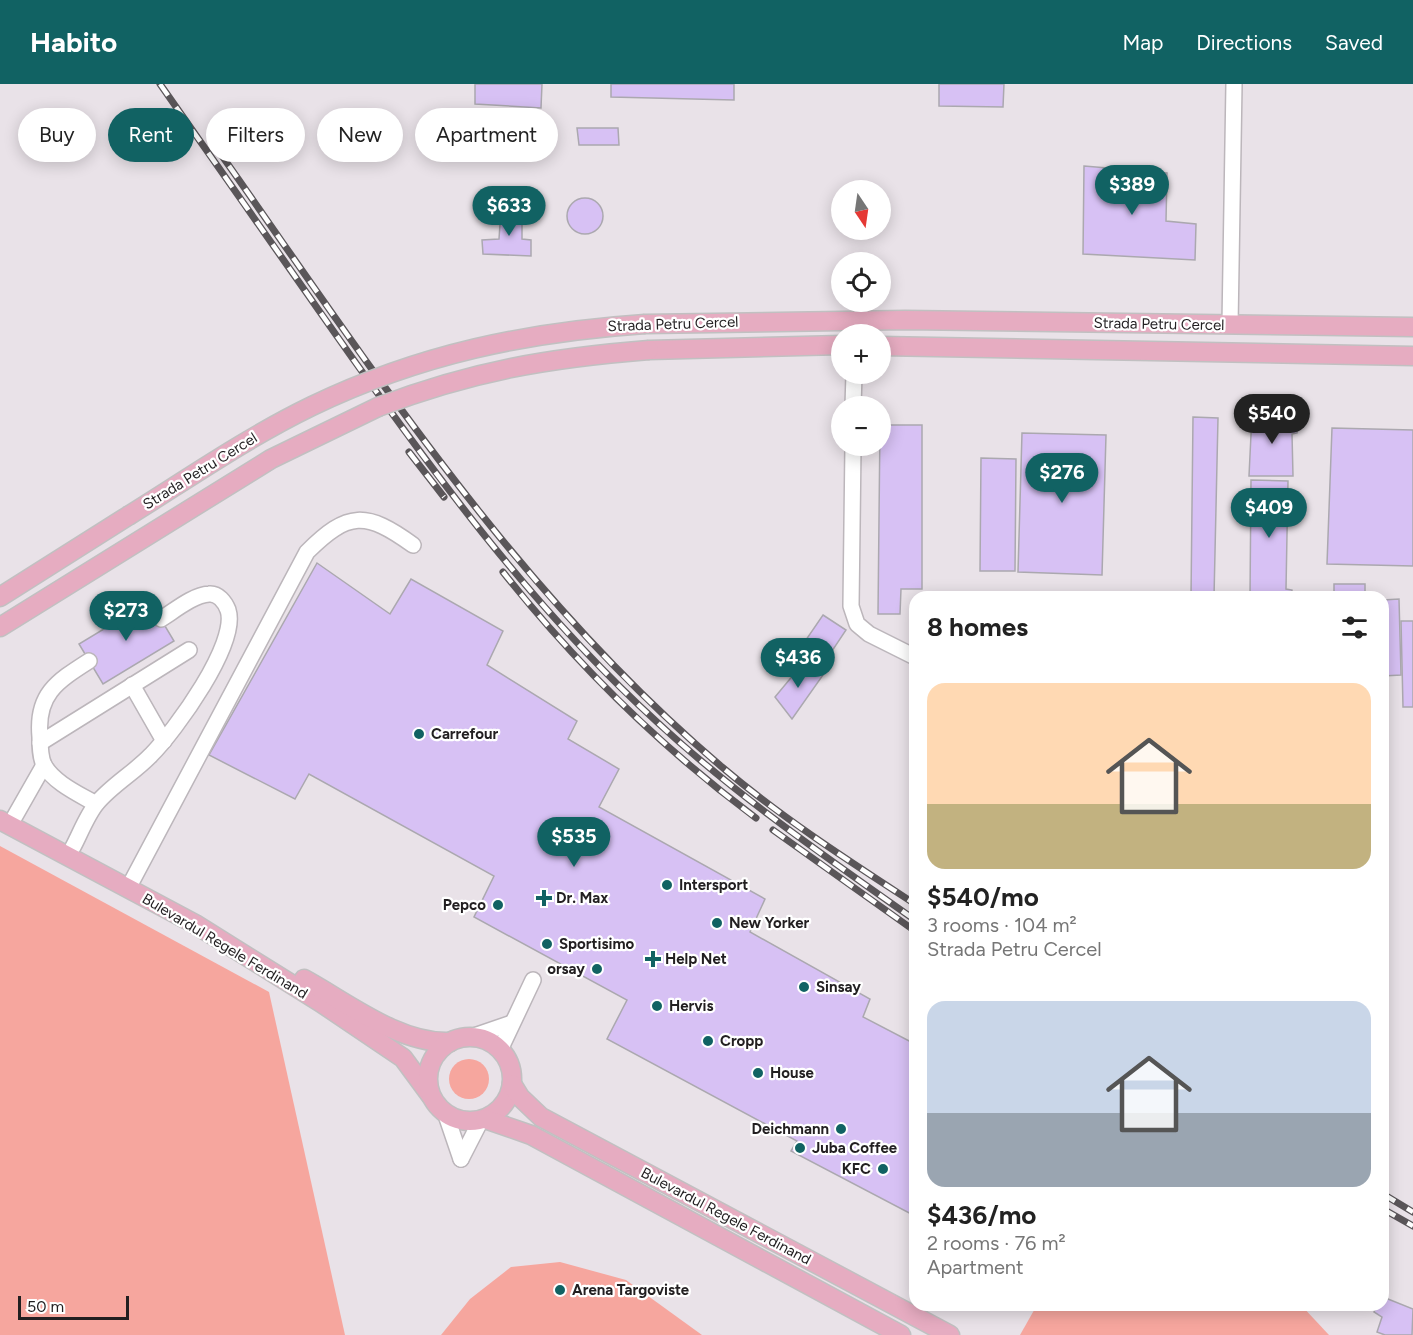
<!DOCTYPE html>
<meta charset="utf-8">
<style>
:root{--surface:#fff;--page:#f6f6f6;--text:#222;--muted:#767676;--accent:#116263}
body{margin:0;font-family:Figtree,sans-serif;background:var(--page);color:var(--text);height:100vh;display:flex;flex-direction:column;font-size:22px;white-space:nowrap}
*{box-sizing:border-box;margin:0}
p{font-size:20px;color:var(--muted)}
.icon{flex:none;width:33px;height:33px;fill:none;stroke:currentColor;stroke-width:2;stroke-linecap:round;stroke-linejoin:round}
.map{position:relative;flex:1;overflow:hidden}
.sheet{position:absolute;left:909px;top:507px;width:480px;height:720px;display:flex;flex-direction:column;background:var(--surface);border-radius:18px;box-shadow:0 3px 15px #0003}
.sheet>*{flex:none}
.guide{position:absolute;left:18px;top:24px;width:570px;height:54px;display:flex;gap:12px}
.needle{width:39px;rotate:167deg}
.fabs{position:absolute;left:831px;top:96px;display:grid;gap:12px}
.fabs a{display:grid;place-items:center;width:60px;height:60px;border-radius:50%;background:var(--surface);box-shadow:0 3px 15px #0003;font-size:30px}
.scale{position:absolute;left:18px;bottom:15px;width:111px;box-sizing:border-box;padding-left:6px;border:3px solid #221f21;border-top:0;font-size:16px;line-height:21px;white-space:nowrap;color:#221f21;-webkit-text-stroke:4px #fff;paint-order:stroke}
.price{position:absolute;translate:-50% -51px;padding:0 14px;border-radius:21px;background:var(--accent);color:#fff;font-size:20px;line-height:39px;filter:drop-shadow(0 2px 3px #0008)}
.price::after{content:'';position:absolute;left:50%;top:36px;width:18px;height:14px;margin-left:-9px;background:inherit;clip-path:polygon(0 0,100% 0,50% 100%)}
.price.on{background:#222;color:#fff}
ul{padding:0;list-style:none}
li{display:grid;align-content:center;gap:12px;height:318px;padding:0 18px}
li span{display:grid;place-items:center;height:186px;border-radius:18px;color:#555}
li>.icon{margin-inline-start:auto}
span .icon{width:108px;height:108px;fill:#fffc;stroke-width:1}
li b{font-size:26px}
h2{display:flex;justify-content:space-between;align-items:center;height:72px;padding:0 18px;font-size:26px}
.pill{padding:0 21px;border-radius:27px;background:var(--surface);box-shadow:0 3px 15px #0003;font-size:21px;line-height:54px}
.pill.on{background:var(--accent);color:#fff}
header{display:flex;align-items:center;gap:36px;box-sizing:border-box;height:84px;padding:0 30px;background:var(--accent);color:#fff}
header strong{font-size:28px}
nav{display:flex;gap:33px;margin-inline-start:auto;font-size:21px}
.map>svg:first-child{display:block}
</style>
<header>
<strong>Habito</strong>
<nav><a>Map</a><a>Directions</a><a>Saved</a></nav>
</header>
<div class="map">
<svg width="1413" height="1251" viewBox="0 0 1413 1251">
<rect width="100%" height="100%" fill="#e9e2e8"/>
<g fill="#f6a69e">
<polygon points="0,762 269,908 345,1251 0,1251"/>
<circle cx="469" cy="995" r="20"/>
<polygon points="560,1178 626,1196 702,1251 441,1251 470,1215 511,1183"/>
<polygon points="1037,1221 1301,1221 1329,1251 1020,1251"/>
</g>
<g fill="#d7c1f4" stroke="#aba8af" stroke-width="1.5">
<polygon points="475,0 542,0 541,24 475,20"/>
<polygon points="611,0 734,0 734,16 611,13"/>
<polygon points="939,0 1004,0 1003,23 939,22"/>
<polygon points="577,44 618,44 619,61 579,61"/>
<polygon points="1084,82 1167,89 1166,137 1196,140 1195,176 1083,170"/>
<circle cx="585" cy="132" r="18"/>
<polygon points="501,126 522,127 522,155 531,156 531,172 483,170 482,156 499,155"/>
<polygon points="1252,330 1297,331 1297,349 1292,350 1293,392 1249,392"/>
<polygon points="1193,333 1218,334 1214,513 1191,513"/>
<polygon points="880,341 922,341 922,505 901,505 900,530 878,530"/>
<polygon points="1332,344 1413,346 1413,482 1327,480"/>
<polygon points="1022,349 1106,351 1102,491 1018,488"/>
<polygon points="981,374 1016,375 1015,487 980,487"/>
<polygon points="1251,396 1288,397 1286,505 1292,506 1291,513 1250,513"/>
<polygon points="317,479 390,530 411,495 503,547 487,581 577,637 568,655 619,685 599,723 765,815 750,848 870,915 863,933 915,960 915,1132 791,1067 797,1057 607,955 627,916 474,833 494,792 309,690 295,715 209,671"/>
<rect x="1334" y="500" width="31" height="13"/>
<polygon points="1399,515 1401,591 1383,592 1383,516"/>
<polygon points="150,517 174,557 103,600 79,560"/>
<polygon points="823,531 846,546 822,582 799,566"/>
<polygon points="1401,537 1413,537 1413,623 1403,623"/>
<polygon points="804,578 823,591 792,635 775,613"/>
<polygon points="1383,1213 1413,1225 1412,1251 1385,1251 1377,1248 1382,1233 1374,1228 1377,1221 1383,1221"/>
</g>
<g fill="none" stroke-linecap="round" stroke-linejoin="round">
<defs>
<g id="minor">
<polyline points="1230,241 1234,0"/>
<polyline points="853,322 854,290"/>
<polyline points="853,362 851,522 857,540 869,550 915,573"/>
<path d="M89,577C56,598 36,611 40,653C40,662 40,673 44,681C54,699 79,710 96,720"/>
<polyline points="132,601 164,657"/>
<polyline points="40,659 189,566"/>
<polyline points="15,732 44,681"/>
<path d="M73,763C80,750 87,731 97,719C112,701 135,688 151,671C175,647 239,559 228,526C225,518 218,509 209,510C193,511 174,527 161,535"/>
<path d="M132,797L307,468C348,427 366,427 413,461"/>
<polyline points="471,953 512,939"/>
<polyline points="500,966 533,896"/>
<polyline points="446,1031 461,1075"/>
<polyline points="461,1075 481,1036"/>
</g>
<g id="major">
<polyline points="645,240 905,236 1413,243"/>
<polyline points="880,262 1413,272"/>
<polyline points="649,266 842,261"/>
<polyline points="0,513 128,432"/>
<polyline points="0,543 271,375 378,323"/>
<polyline points="0,736 195,840 320,918 403,974 431,1012"/>
<path d="M304,895C348,919 399,960 450,958"/>
<circle cx="470" cy="995" r="42"/>
<polyline points="512,1000 520,1013 541,1033 950,1251"/>
<polyline points="485,1035 531,1051 901,1251"/>
</g>
</defs>
<use href="#minor" stroke="#bcb6bb" stroke-width="18"/>
<use href="#major" stroke="#c1c0c1" stroke-width="21"/>
<use href="#minor" stroke="#fff" stroke-width="15"/>
<use href="#major" stroke="#e6acc1" stroke-width="18"/>
<defs>
<g id="rail">
<path d="M160,0C218,83 276,165 334,248C431,386 532,524 657,638C737,712 826,773 915,836"/>
<path d="M213,59C368,279 516,509 722,683C782,734 849,777 915,820"/>
<polyline points="409,368 444,413"/>
<path d="M503,488C576,580 662,664 756,734"/>
<polyline points="773,746 915,847"/>
<polyline points="1383,1110 1413,1128"/>
<polyline points="1383,1125 1413,1142"/>
</g>
</defs>
<use href="#rail" stroke="#5a5659" stroke-width="7"/>
<use href="#rail" stroke="#fff" stroke-width="4.5" stroke-dasharray="14" stroke-linecap="butt"/>
<defs>
<g id="major-bridge">
<path d="M378,323C472,287 549,274 649,266"/>
<path d="M128,432C189,394 248,353 312,322C420,270 527,248 645,240"/>
</g>
</defs>
<use href="#major-bridge" stroke="#c1c0c1" stroke-width="21" stroke-linecap="butt"/>
<use href="#major-bridge" stroke="#e6acc1" stroke-width="18"/>
</g>
<g fill="#116263" stroke="#fff" stroke-width="2">
<circle cx="419" cy="650" r="6"/>
<circle cx="667" cy="801" r="6"/>
<path d="M541 805h6v6h6v6h-6v6h-6v-6h-6v-6h6z"/>
<circle cx="498" cy="821" r="6"/>
<circle cx="717" cy="839" r="6"/>
<circle cx="547" cy="860" r="6"/>
<path d="M650 866h6v6h6v6h-6v6h-6v-6h-6v-6h6z"/>
<circle cx="597" cy="885" r="6"/>
<circle cx="804" cy="903" r="6"/>
<circle cx="657" cy="922" r="6"/>
<circle cx="708" cy="957" r="6"/>
<circle cx="758" cy="989" r="6"/>
<circle cx="841" cy="1045" r="6"/>
<circle cx="800" cy="1064" r="6"/>
<circle cx="883" cy="1085" r="6"/>
<circle cx="560" cy="1206" r="6"/>
</g>
<g text-anchor="middle" stroke-width="4.5" stroke-linejoin="round" paint-order="stroke">
<g font-size="15" fill="#221f21" stroke="#fff">
<text transform="translate(673 240) rotate(-2)" y="5">Strada Petru Cercel</text>
<text transform="translate(1159 240) rotate(1)" y="5">Strada Petru Cercel</text>
<text transform="translate(200 387) rotate(-32)" y="5">Strada Petru Cercel</text>
<text transform="translate(225 862) rotate(31)" y="5">Bulevardul Regele Ferdinand</text>
<text transform="translate(726 1132) rotate(28)" y="5">Bulevardul Regele Ferdinand</text>
</g>
<g font-size="15" font-weight="bold" fill="#221f21" stroke="#fff" text-anchor="start">
<text x="431" y="655">Carrefour</text>
<text x="679" y="806">Intersport</text>
<text x="556" y="819">Dr. Max</text>
<text x="486" y="826" text-anchor="end">Pepco</text>
<text x="729" y="844">New Yorker</text>
<text x="559" y="865">Sportisimo</text>
<text x="665" y="880">Help Net</text>
<text x="585" y="890" text-anchor="end">orsay</text>
<text x="816" y="908">Sinsay</text>
<text x="669" y="927">Hervis</text>
<text x="720" y="962">Cropp</text>
<text x="770" y="994">House</text>
<text x="829" y="1050" text-anchor="end">Deichmann</text>
<text x="812" y="1069">Juba Coffee</text>
<text x="871" y="1090" text-anchor="end">KFC</text>
<text x="572" y="1211">Arena Targoviste</text>
</g>
</g>
</svg>
<div class="fabs">
<a><svg class="needle" viewBox="-14 -14 28 28"><path d="M0-13l5 13h-10z" fill="#e53935"/><path d="M0 13l5-13h-10z" fill="#767676"/></svg></a>
<a><svg class="icon" aria-label="locate" viewBox="0 0 24 24"><circle cx="12" cy="12" r="6"/><path d="M12 2v4M12 18v4M2 12h4M18 12h4"/></svg></a>
<a>+</a>
<a>−</a>
</div>
<div class="scale">50 m</div>
<b class="price" style="left:1132px;top:132px">$389</b>
<b class="price" style="left:509px;top:153px">$633</b>
<b class="price on" style="left:1272px;top:361px">$540</b>
<b class="price" style="left:1062px;top:420px">$276</b>
<b class="price" style="left:1269px;top:455px">$409</b>
<b class="price" style="left:126px;top:558px">$273</b>
<b class="price" style="left:798px;top:605px">$436</b>
<b class="price" style="left:574px;top:784px">$535</b>
<div class="guide">
<a class="pill">Buy</a>
<a class="pill on">Rent</a>
<a class="pill">Filters</a>
<a class="pill">New</a>
<a class="pill">Apartment</a>
</div>
<section class="sheet">
<h2>8 homes<svg class="icon" aria-label="filters" viewBox="0 0 24 24"><path d="M4 7h16M4 17h16"/><circle cx="9" cy="7" r="2"/><circle cx="15" cy="17" r="2"/></svg></h2>
<ul>
<li><span style="background:linear-gradient(#ffd9b3 65%,#c2b280 0)"><svg class="icon" aria-label="home" viewBox="0 0 24 24"><path d="M3 11l9-7 9 7M6 9v11h12V9"/></svg></span><div><b>$540/mo</b><p>3 rooms · 104 m²</p><p>Strada Petru Cercel</p></div></li>
<li><span style="background:linear-gradient(#c9d6e8 60%,#9aa5b1 0)"><svg class="icon" aria-label="home" viewBox="0 0 24 24"><path d="M3 11l9-7 9 7M6 9v11h12V9"/></svg></span><div><b>$436/mo</b><p>2 rooms · 76 m²</p><p>Apartment</p></div></li>
</ul>
</section>
</div>
